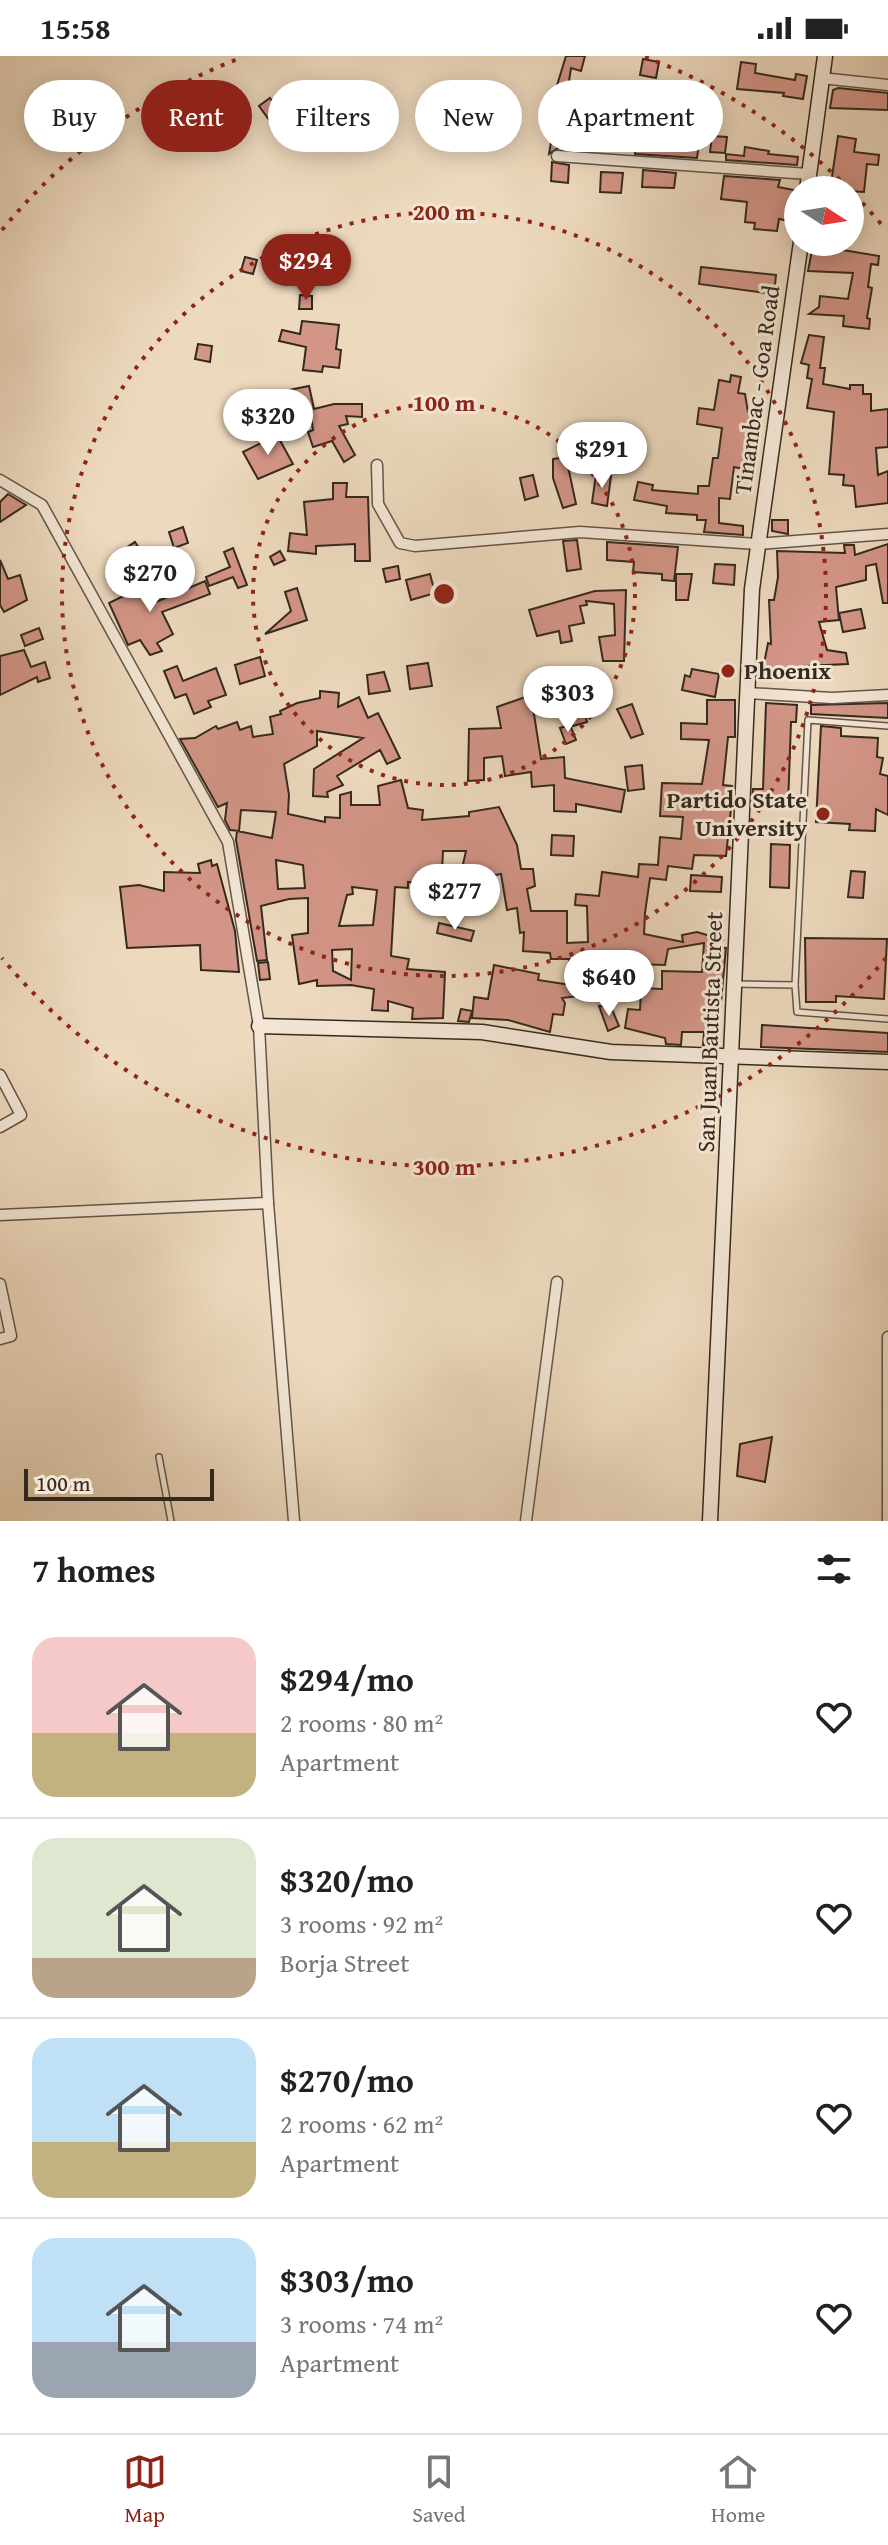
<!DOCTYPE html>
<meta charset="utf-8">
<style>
:root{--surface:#fff;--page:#f2f2f2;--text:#222;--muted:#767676;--line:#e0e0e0;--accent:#8f2418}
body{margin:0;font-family:"Gentium Book Plus",serif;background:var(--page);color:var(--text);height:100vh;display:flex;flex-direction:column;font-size:30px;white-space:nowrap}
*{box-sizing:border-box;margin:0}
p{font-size:26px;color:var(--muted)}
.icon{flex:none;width:44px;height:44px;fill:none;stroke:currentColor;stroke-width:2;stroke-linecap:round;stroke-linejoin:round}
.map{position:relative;height:1465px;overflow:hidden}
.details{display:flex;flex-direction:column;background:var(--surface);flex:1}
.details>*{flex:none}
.guide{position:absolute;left:24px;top:24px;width:840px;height:72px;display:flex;gap:16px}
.needle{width:52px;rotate:102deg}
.tools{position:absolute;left:784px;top:120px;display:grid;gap:16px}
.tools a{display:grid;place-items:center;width:80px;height:80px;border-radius:50%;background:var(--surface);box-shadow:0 4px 20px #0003;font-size:40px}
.scale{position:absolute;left:24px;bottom:20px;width:190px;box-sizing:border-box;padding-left:8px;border:4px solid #35291f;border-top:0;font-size:22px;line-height:28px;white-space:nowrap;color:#35291f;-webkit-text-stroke:6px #f3e6d5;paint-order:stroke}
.price{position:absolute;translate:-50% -68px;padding:0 18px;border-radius:28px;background:#fff;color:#222;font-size:26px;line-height:52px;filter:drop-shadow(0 2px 4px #0008)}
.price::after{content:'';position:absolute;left:50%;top:48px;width:24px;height:18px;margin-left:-12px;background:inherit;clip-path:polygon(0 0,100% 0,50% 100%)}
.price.on{background:var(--accent);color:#fff}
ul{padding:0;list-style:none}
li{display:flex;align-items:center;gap:24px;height:200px;padding:0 32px}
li+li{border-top:2px solid var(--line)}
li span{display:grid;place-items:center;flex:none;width:224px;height:160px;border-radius:24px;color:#555}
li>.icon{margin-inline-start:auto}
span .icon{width:96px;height:96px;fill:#fffc;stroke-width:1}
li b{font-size:34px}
h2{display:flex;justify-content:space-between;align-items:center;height:96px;padding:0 32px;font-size:34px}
.chip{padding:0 28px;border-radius:36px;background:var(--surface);box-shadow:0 4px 20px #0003;font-size:28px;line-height:72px}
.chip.on{background:var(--accent);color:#fff}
.status{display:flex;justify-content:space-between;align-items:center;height:56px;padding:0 40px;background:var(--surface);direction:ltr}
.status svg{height:22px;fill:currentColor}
.tab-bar{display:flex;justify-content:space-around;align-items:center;height:112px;border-top:2px solid var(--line);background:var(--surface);font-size:22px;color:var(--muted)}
.tab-bar a{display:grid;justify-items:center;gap:4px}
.tab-bar .on{color:var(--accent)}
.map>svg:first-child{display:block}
</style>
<div class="status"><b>15:58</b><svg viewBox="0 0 49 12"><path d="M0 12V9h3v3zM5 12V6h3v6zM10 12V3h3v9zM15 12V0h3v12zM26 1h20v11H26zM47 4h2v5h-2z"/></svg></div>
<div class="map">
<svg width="888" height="1465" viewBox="0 0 888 1465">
<rect width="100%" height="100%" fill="#edd9be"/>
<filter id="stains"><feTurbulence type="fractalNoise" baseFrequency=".0025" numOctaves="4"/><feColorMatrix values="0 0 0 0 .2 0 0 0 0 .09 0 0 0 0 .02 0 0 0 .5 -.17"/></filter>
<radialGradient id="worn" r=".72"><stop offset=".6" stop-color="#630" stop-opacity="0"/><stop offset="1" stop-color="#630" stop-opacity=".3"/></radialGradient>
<g fill="#d39587" stroke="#35291f" stroke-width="2" fill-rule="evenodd">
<polygon points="566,0 585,0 581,15 571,12 567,38 555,36"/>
<polygon points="643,3 659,6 656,22 640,19"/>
<polygon points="741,6 756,8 755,17 795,24 796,18 807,20 803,43 783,40 784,37 737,33"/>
<polygon points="838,32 888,37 888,54 830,52 833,34"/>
<polygon points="270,42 281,56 270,65 259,50"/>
<polygon points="557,52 578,54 575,79 605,82 604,95 558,92 549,98"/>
<polygon points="603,55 679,60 677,84 699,88 697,102 635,98 638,79 601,77"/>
<polygon points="712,80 727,81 725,97 710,96"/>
<polygon points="838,80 856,83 854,96 879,99 878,109 867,108 864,136 830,134"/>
<polygon points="745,91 769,95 768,98 798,101 797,109 726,104 726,98 744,100"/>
<polygon points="552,106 569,109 568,127 551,125"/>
<polygon points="643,114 676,117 674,132 642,131"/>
<polygon points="601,116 623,117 621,137 600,136"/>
<polygon points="724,120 780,124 778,131 794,134 789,165 779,163 777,175 754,173 755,167 745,166 747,146 721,143"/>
<polygon points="813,189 879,200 878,209 871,208 868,231 872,232 867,262 870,263 869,273 843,270 844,260 809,258 819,251 820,240 848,243 853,217 808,215"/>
<polygon points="245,201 257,204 253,218 241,215"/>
<polygon points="701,211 776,219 774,238 699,228"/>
<polygon points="300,239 312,240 312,253 299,253"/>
<polygon points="302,265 339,269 336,293 341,294 339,312 323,310 322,316 303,314 306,291 279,285 282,274 300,278"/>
<polygon points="809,279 824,281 820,312 825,312 823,328 850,333 850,329 863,329 863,338 871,338 871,355 888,353 888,391 876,392 878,419 888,415 888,447 856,451 854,430 843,429 844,419 829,418 834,356 807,352 812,323 807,322 809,309 801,307"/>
<polygon points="198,288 212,290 210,306 195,303"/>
<polygon points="731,319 741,321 738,337 745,338 748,356 758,358 751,403 745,403 743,413 734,411 730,443 719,442 719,467 743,470 743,479 704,476 706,464 697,464 697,459 666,457 667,450 634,444 638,426 653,429 652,434 698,438 698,430 709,430 713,402 718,402 722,372 697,368 699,352 714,354 719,324 730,326"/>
<polygon points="309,330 314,353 334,348 362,348 362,361 346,360 348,368 339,370 355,399 344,406 332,385 313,391 308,376 313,374 310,354 292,357 291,353 273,352 274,337"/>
<polygon points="277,379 293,408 258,423 243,396"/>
<polygon points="566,401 576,448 563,452 553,422 553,403"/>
<polygon points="596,418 611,420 607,450 592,447"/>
<polygon points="533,419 538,440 525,444 520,422"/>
<polygon points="333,427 347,427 346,441 368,441 370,505 355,505 355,488 316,490 316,498 288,495 290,477 307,479 304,446 333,443"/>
<polygon points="8,438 26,449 0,466 0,446"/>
<polygon points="772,464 788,464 788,478 772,475"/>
<polygon points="183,471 188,487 174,492 169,476"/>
<polygon points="577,484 581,513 567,515 563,485"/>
<polygon points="135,486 146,503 124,517 114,500"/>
<polygon points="607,486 678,491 674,525 662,524 662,518 633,516 634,506 607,504"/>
<polygon points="888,488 888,547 883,547 876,508 866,510 866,524 836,531 839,564 819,566 827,594 846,597 848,608 805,610 805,614 763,613 768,587 771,588 769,544 774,544 778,521 777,495 845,497 844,489 854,489 855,499"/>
<polygon points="233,492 247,529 238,532 233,521 209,530 206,521 230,511 224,496"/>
<polygon points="280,495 285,504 274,509 270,501"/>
<polygon points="0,504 8,523 20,519 27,544 4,556 0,549"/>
<polygon points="715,508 735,509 734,529 713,527"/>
<polygon points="398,510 400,523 386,526 383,513"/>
<polygon points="430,518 435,537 411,544 406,524"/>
<polygon points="676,518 692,518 688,544 676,544"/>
<polygon points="205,525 210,538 162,556 173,578 157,587 162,595 150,599 140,584 128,589 109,547 148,528 156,546"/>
<polygon points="297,532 307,564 265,578 291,555 285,536"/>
<polygon points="626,534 624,605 603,605 599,581 615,579 614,548 586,545 587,549 580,550 584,567 569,570 572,585 561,587 559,575 537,580 529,554 595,535"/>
<polygon points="861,553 865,572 843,576 839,557"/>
<polygon points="39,572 43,583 25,590 21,579"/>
<polygon points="24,594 31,611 45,606 50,622 38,626 37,621 0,639 0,600"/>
<polygon points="260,601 265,620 240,628 235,609"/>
<polygon points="428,607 432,630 410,633 407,610"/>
<polygon points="177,610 183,625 216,612 226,639 208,645 211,651 194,658 186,638 175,642 164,615"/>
<polygon points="692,613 719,618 715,641 682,634 685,619 690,621"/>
<polygon points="384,616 390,635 369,638 367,619"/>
<polygon points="558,616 563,639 545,644 540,620"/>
<polygon points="589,627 596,656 585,658 587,666 573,670 564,633"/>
<path d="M320,635L339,637L338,651L359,641L368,662L378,657L400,702L387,708L380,694L337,720L343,729L327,736L328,741L313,740L314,713L363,682L317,675V690L284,708L289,739L288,758L325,766V761L340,762V739L351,736V749H380L378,730L401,724L408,752L423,754L422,764L469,760V756L499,751L517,789L521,813H533L535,830L527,833L531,855H567V887L588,886L587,850L575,849L576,838L599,840L602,816L638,821L639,808L658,809L660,781L681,783L683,761L660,760L662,727L702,728L709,684L681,683V667L707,668V644H735V681H728L723,729L732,730L733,734L726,800L694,799L692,813L668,810L666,824L650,822L645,857L644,878L683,886L682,879L697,876L724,884L715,885L713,891L726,892L717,990L703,989L704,976H682L681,989L666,988L665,982L625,972L628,953L640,954L641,932L662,933V915L702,916L704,887L668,893L665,909L633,908L635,933L562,942L565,947L563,959L553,958L550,976L508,964L472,962L474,941L488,943L494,909L539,918L538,924L571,929L569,903H551L550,897L523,895L524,876L520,877L517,852L507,854L501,818L485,821L479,845L455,837L456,832L408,826V832L395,831L391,900L409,903L407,913L445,916L443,962L412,963L413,952L388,945V955L372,954L374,933L351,929L317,930V924L299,928L292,879L308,877V842L289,843L261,850L267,904L257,905L236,784L237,775L272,782L276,756L241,754L239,775L230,774L225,764L227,747L218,751L180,683L195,682L216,670L218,673L237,666L240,674L251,670L253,681L273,678L270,661L281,658L280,655L297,647L320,642ZM443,795H466L461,817L442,815ZM276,804L303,809L305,832L278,833ZM352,831L377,834L373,869L339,870L347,839L353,838ZM352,893L351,924L333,915L332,894Z"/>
<polygon points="531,639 541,703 564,701 565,722 625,734 621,756 576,748 576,756 554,755 554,729 532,731 531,716 505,720 502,700 484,702 484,724 468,725 469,673 501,672 497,651"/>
<polygon points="766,647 797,649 796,666 791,666 788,749 752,744 753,733 763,733"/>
<polygon points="888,647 888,662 811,658 811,649"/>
<polygon points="632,648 643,678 631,682 617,653"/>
<polygon points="570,669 576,684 566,688 560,672"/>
<polygon points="821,670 841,672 841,680 878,682 877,701 883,702 880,718 888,720 888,759 876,753 875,775 849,774 850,768 816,766"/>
<polygon points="642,709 644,733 628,735 625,711"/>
<polygon points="552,779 574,780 573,800 551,799"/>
<polygon points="771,788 790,789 789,832 770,831"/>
<polygon points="211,804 212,810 217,808 235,875 239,916 201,914 200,889 127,892 120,831 139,829 164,835 164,816 200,817 198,808"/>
<polygon points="851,815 865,816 863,842 848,841"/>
<polygon points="691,819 722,821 721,836 690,835"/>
<polygon points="439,867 474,875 471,885 437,877"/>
<polygon points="805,882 887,883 884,943 836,940 836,946 806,946"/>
<polygon points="268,906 270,923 260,924 258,907"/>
<polygon points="599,950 611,951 619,970 608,975"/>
<polygon points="461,953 472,955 469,966 458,965"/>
<polygon points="762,969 888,977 888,996 761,991"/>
<polygon points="772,1381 765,1426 737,1420 740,1388"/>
</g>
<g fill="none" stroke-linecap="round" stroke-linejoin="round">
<defs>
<g id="lane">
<polyline points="735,928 795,929 808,664 888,670"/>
<polyline points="795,929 797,956 888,963"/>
<polyline points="159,1401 171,1465"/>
</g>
<g id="street">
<polyline points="821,22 888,29"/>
<polyline points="557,100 808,118"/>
<polyline points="377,409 378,448 400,487 415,490 580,476 757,488 888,478"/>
<polyline points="0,424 42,449 228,786 259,970 268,1147 294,1465"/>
<polyline points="747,637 832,642 888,639"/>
<polyline points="0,1019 21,1059 0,1071"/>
<polyline points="0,1159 268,1147"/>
<polyline points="0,1228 11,1280 0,1283"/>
<polyline points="526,1465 557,1226"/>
<polyline points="888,1465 888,1281"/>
</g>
<g id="secondary">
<polyline points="807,134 825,0"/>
<polyline points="259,970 482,976 611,996 888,1006"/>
<polyline points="710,1465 752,533 801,186"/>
</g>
</defs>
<use href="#lane" stroke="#635547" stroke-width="8"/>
<use href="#street" stroke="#635547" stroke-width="13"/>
<use href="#secondary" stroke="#35291f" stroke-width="17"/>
<use href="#lane" stroke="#f3e6d5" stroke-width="5"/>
<use href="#street" stroke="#f3e6d5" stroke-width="10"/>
<use href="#secondary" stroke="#f3e6d5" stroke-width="14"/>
</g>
<g fill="none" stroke="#8f2418" stroke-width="4" stroke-dasharray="4 8">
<circle cx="444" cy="538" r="191"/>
<circle cx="444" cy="538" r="382"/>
<path d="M886 902A573 573 0 0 1 2 902M2 174A573 573 0 0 1 243 1M645 1A573 573 0 0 1 886 174"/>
</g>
<g fill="#8f2418" stroke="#f3e6d5" stroke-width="3">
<circle cx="728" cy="615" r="8"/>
<circle cx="823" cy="758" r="8"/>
</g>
<g text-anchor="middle" stroke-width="6" stroke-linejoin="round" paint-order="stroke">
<g font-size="24" fill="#35291f" stroke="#f3e6d5">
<text transform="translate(757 334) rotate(-82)" y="8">Tinambac - Goa Road</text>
<text transform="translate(710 976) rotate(-88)" y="8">San Juan Bautista Street</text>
</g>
<g font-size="24" font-weight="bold" fill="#35291f" stroke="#f3e6d5" text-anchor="start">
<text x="744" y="623">Phoenix</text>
<text x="807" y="752" text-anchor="end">Partido State<tspan x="807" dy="28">University</tspan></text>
</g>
</g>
<circle cx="444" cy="538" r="12" fill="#8f2418" stroke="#f3e6d5" stroke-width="4"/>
<g font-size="24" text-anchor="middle" font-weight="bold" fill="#8f2418" stroke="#f3e6d5" stroke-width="6" stroke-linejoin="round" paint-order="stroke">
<text x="444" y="164">200 m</text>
<text x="444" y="355">100 m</text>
<text x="444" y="1119">300 m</text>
</g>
<rect width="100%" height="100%" filter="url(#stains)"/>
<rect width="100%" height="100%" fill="url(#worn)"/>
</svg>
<div class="tools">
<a><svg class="needle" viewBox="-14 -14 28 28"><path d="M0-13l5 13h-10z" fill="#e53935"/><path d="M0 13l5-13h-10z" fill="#767676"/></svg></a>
</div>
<div class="scale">100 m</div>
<b class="price on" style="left:306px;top:246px">$294</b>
<b class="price" style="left:268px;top:401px">$320</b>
<b class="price" style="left:602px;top:434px">$291</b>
<b class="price" style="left:150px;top:558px">$270</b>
<b class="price" style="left:568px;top:678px">$303</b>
<b class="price" style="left:455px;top:876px">$277</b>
<b class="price" style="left:609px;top:962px">$640</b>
<div class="guide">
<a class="chip">Buy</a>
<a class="chip on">Rent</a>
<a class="chip">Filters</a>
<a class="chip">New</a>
<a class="chip">Apartment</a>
</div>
</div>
<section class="details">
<h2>7 homes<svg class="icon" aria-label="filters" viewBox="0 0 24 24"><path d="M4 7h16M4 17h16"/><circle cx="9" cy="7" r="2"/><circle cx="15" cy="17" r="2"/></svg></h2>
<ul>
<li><span style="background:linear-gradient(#f6c9c9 60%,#c2b280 0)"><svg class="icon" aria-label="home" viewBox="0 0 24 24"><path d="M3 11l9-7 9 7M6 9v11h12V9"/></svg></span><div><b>$294/mo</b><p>2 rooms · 80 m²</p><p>Apartment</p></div><svg class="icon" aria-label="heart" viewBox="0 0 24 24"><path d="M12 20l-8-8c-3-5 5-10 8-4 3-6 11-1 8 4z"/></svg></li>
<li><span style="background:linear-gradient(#dfe7d0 75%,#b9a48a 0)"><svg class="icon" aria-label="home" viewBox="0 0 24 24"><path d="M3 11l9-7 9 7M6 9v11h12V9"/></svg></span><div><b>$320/mo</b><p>3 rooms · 92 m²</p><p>Borja Street</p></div><svg class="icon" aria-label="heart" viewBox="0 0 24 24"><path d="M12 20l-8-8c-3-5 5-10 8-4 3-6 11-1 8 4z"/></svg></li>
<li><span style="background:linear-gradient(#bfe0f5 65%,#c2b280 0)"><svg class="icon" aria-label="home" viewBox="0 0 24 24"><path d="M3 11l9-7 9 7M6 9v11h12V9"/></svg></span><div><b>$270/mo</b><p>2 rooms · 62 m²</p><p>Apartment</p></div><svg class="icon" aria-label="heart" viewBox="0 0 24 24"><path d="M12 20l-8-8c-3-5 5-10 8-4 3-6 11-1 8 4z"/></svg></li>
<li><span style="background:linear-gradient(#bfe0f5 65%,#9aa5b1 0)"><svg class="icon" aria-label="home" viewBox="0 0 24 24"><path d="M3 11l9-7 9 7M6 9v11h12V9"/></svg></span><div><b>$303/mo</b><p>3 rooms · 74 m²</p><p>Apartment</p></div><svg class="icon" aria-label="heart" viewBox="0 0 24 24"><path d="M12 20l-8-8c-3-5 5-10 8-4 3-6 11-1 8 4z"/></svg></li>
</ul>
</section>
<nav class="tab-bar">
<a class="on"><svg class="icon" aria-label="map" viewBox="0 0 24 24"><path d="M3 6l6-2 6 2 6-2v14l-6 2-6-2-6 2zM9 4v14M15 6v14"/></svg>Map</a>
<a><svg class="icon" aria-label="saved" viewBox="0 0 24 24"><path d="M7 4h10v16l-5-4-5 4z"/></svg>Saved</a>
<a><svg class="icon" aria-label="home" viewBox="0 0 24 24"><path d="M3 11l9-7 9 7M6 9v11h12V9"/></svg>Home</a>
</nav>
